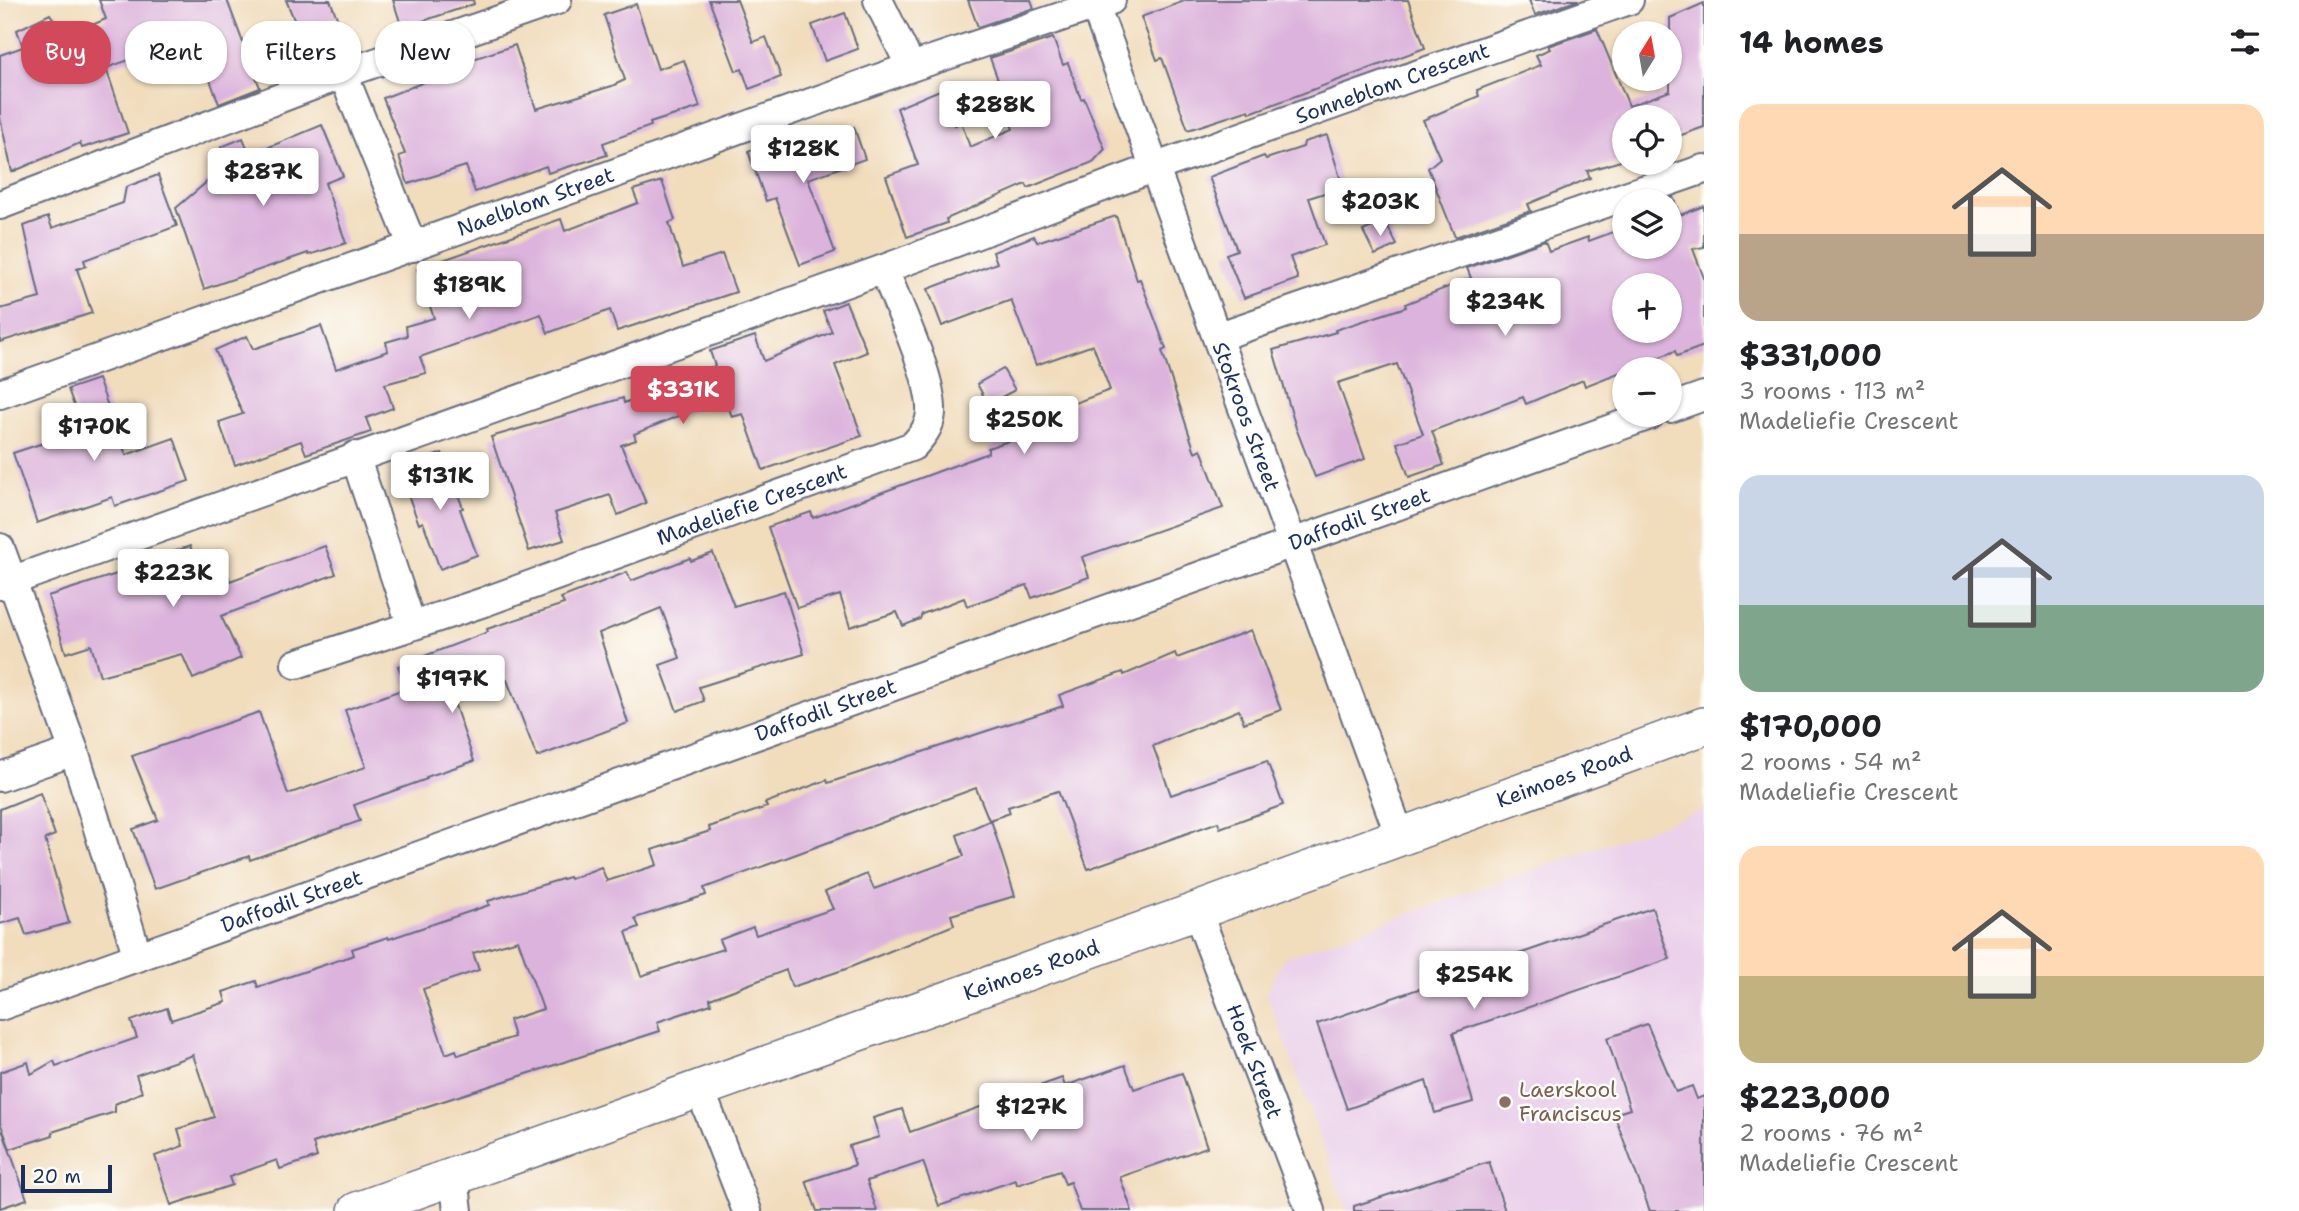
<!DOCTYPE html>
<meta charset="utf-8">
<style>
:root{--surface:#fff;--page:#f6f6f6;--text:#202124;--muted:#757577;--accent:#d1495b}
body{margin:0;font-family:"Shantell Sans",sans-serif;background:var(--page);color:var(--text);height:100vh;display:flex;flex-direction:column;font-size:26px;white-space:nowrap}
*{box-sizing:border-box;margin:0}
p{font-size:23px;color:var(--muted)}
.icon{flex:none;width:38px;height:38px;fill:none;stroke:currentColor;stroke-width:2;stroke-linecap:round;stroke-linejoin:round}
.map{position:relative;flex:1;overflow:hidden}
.sheet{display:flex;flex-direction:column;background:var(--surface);width:595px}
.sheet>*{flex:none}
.guide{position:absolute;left:21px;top:21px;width:665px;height:63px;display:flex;gap:14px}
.needle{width:46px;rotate:11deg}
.tools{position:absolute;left:1612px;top:21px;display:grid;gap:14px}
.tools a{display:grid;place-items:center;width:70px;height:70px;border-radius:50%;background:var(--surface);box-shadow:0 2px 5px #0004;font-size:35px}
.scale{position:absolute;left:21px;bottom:18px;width:91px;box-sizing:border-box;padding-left:7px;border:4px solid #1b2f5e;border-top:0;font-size:19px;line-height:24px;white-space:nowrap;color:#1b2f5e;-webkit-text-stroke:5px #fdfcf7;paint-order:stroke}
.price{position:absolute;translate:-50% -60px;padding:0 16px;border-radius:7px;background:#fff;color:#222;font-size:23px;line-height:46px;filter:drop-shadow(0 2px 4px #0008)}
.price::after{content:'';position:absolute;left:50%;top:42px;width:21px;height:16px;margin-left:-10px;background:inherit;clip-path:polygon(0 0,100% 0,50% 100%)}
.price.selected{background:var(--accent);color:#fff}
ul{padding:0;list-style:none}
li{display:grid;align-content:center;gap:14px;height:371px;padding:0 35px}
li span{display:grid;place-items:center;height:217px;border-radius:21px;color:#555}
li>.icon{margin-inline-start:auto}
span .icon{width:126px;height:126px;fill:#fffc;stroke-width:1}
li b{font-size:30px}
h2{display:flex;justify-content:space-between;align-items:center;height:84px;padding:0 35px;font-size:30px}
.pill{padding:0 24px;border-radius:28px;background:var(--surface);box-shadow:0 2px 5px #0004;font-size:24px;line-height:63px}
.pill.selected{background:var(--accent);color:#fff}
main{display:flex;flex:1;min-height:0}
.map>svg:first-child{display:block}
</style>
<main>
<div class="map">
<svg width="1704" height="1211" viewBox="0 0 1704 1211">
<rect width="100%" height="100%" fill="#fdfcf7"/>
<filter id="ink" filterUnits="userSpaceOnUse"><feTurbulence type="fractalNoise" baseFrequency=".0143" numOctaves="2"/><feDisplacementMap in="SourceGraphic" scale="14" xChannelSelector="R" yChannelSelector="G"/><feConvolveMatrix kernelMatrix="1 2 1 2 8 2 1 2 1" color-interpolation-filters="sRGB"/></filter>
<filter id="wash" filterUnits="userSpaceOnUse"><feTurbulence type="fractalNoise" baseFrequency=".00686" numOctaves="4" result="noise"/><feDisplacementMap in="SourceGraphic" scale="28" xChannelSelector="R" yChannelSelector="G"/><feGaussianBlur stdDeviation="1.57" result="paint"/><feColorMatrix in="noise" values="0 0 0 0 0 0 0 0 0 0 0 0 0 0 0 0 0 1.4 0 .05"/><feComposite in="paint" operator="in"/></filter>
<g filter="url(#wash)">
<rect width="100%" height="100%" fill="#f1dcbc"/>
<polygon fill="#ebd1eb" points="1704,810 1704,1211 1347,1211 1267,993 1284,958"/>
<g id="blocks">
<g fill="#dcb3dc" fill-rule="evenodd">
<polygon points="99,0 227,0 260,88 219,104 194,37 106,68 128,133 82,148 80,143 12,172 0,117 0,55 23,47 17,30 50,14 65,37 106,19"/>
<polygon points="286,0 330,0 349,48 312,63"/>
<polygon points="393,0 473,0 474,4 402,28"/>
<polygon points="709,0 737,0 753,42 766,37 781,77 749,89 742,69 736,71"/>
<polygon points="968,0 1031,0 1034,8 978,27"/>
<polygon points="1187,0 1408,0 1425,48 1250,113 1249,110 1188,130 1162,58 1157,60 1141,17"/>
<polygon points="1529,0 1579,0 1535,15"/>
<polygon points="1704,3 1704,127 1670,139 1670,117 1624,117 1624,160 1587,171 1590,178 1528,204 1531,211 1455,237 1428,168 1440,158 1423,120 1479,96 1477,90 1541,65 1536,55 1550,49 1548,46 1597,29 1629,106 1670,91 1670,18"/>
<polygon points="636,4 658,69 684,60 700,107 650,123 651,126 603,143 607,155 548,173 546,166 475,192 466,166 408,184 399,156 405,154 383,98 445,74 443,69 515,45 536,109 612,86 625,80 604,15"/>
<polygon points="845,13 858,49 825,61 812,25"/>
<polygon points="1053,38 1063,65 1068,63 1081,99 1084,98 1105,149 1093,162 1028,188 1026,184 946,219 947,223 907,237 886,176 918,165 897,108 942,89 955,125 961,122 970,147 1013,129 1007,114 1010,113 990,58"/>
<polygon points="322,125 343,176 325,183 346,243 309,255 308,253 204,289 176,208 215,175 209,162 225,157 221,147 243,138 250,155"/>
<polygon points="854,127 865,159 808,179 835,252 800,265 775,198 766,201 748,151 792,135 796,148"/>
<polygon points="1327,135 1343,187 1309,198 1325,245 1290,257 1298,279 1244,298 1226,254 1237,250 1209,177 1264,156 1266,159 1303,147 1304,142"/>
<polygon points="158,175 177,226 84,260 86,266 77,269 92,313 0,342 0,309 40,298 24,226 48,217 52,228 123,203 126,187"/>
<polygon points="662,181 675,220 669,223 683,267 722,254 736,292 617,331 610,310 548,333 541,314 420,357 426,373 385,384 393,408 366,418 371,432 306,454 301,441 235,465 219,422 243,414 215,350 247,336 253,349 321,326 336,369 388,351 386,342 407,336 406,326 434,318 417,269 561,219 565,231 638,203 633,190"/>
<path d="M1673,197L1680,215L1704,206V247L1693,249L1704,278V346L1677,356L1675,351L1585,386L1583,380L1526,404L1523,397L1432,431L1444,465L1409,477L1397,443L1423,434L1397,364L1338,383L1365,459L1315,477L1296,428L1273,350L1336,332L1335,330L1406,307L1405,304L1471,278L1467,268L1545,241L1549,251L1588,237L1589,241L1624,228V247H1670V198ZM1624,285H1670V331H1624Z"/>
<polygon points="1116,216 1137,280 1140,279 1166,349 1162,351 1195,452 1201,449 1223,508 1082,557 1089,577 1032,598 1027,585 967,606 964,598 922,614 920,619 903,626 897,612 850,627 840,595 797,608 768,527 811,512 813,518 988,453 988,448 1061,423 1056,410 1110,390 1093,345 1036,365 1011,300 942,326 928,289 997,263 993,252 1034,236 1037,242"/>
<polygon points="1385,221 1397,245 1375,255 1363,231"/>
<polygon points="846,302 867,352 835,365 862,436 763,470 743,414 732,417 725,397 634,434 636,440 621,445 646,503 618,515 610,495 555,513 564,540 529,551 491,437 623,398 624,403 715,366 710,351 755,336 764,361 832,332 823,311"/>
<polygon points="1003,369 1015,390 988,404 977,384"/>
<polygon points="98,379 126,455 174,438 189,481 115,506 112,497 37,523 13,453 83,430 68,389"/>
<polygon points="442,453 463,508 460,509 477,555 440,569 423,522 419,524 402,479 424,471 420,461"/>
<polygon points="190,546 195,560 220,552 230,581 325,546 336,574 221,616 241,658 193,679 182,654 100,676 91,645 66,653 48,596 145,565 143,562"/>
<polygon points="713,553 734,606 784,591 804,654 699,687 704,701 677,711 660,665 680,658 661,608 599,633 628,723 537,757 507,680 453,700 474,761 426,777 427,779 354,805 360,821 250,860 249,856 155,889 133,829 158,820 132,756 259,712 288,794 366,767 345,710 407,688 398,666 488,632 487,629 564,604 561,598 627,572 631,581 690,558 691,561"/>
<path d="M1251,630L1281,710L1244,723L1239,710L1153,746L1171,795L1267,761L1283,805L1220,828L1218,822L1088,869L1058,791L1008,807L1010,813L989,820L976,788L704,888L706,895L635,918L639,927L626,932L641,976L723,949L719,940L753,927L756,935L833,909L825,892L867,874L874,889L964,856L957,835L991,820L1015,896L951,915L954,925L846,969L792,987L786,970L710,999L711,1004L657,1022L660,1031L313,1143L317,1157L280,1169L277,1160L229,1177L232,1185L171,1205L155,1156L183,1146L178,1129L214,1117L193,1055L136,1075L142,1092L115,1104V1112L52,1132L53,1135L10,1149L0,1122V1072L28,1062L31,1074L54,1061L56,1066L137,1038L131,1021L167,1008L171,1020L226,1002L223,992L256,981L258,987L354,955L352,949L388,937L389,939L489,905L488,901L569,877L570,879L601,867L607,881L657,865L652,850L710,831L709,827L767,807L765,803L827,780L828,783L1063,706L1059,695L1123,672L1124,675L1175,653L1177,658ZM518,940L543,1009L509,1020L514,1037L458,1055L456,1050L446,1054L423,989L479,970L473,953Z"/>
<polygon points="40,793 55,835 45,839 69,923 26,935 20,918 0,924 0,809"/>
<polygon points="1652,908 1670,959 1453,1033 1473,1102 1435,1113 1426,1081 1347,1109 1317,1024"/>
<polygon points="1647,1024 1676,1092 1692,1086 1697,1099 1704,1096 1704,1211 1650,1211 1614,1114 1630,1109 1607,1038"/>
<polygon points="1125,1065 1134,1089 1182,1073 1207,1147 1120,1177 1132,1211 1080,1211 1070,1182 1065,1184 1060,1171 1017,1185 1016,1180 939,1206 923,1162 867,1181 877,1211 817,1211 806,1181 855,1165 849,1146 879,1137 873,1118 902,1109 910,1132 1062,1078 1065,1086"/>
<polygon points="0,1132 3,1132 27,1199 0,1208"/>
<polygon points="1489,1162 1505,1211 1354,1211 1354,1206"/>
</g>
</g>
</g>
<g filter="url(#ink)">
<use href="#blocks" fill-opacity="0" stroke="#666c7f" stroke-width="2"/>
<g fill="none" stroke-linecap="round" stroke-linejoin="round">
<defs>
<g id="minor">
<polyline points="878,0 911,67"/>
<path id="s1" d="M1093,0L1400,836"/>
<polyline points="343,74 413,247"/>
<polyline points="0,205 343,74 557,0"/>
<polyline points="1217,337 1704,169"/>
<path id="s2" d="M0,394L911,67L1111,0"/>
<polyline points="1670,408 1704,396"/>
<polyline points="355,456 411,624"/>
<polyline points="0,548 74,751 0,777"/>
<path id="s3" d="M0,585L884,269L1156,167L1629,0"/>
<path id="s4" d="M296,664L484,602L913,446C922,436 930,427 931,413C933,378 897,304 884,269"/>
<polyline points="74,751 138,957"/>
<path id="s5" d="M1197,911L1311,1211"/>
<path id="s6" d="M0,1006L1650,415"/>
<polyline points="699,1087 747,1211"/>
<polyline points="454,1176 458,1211"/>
</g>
<g id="tertiary">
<path id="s7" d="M357,1211L1197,911L1704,726"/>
</g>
</defs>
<use href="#minor" stroke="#666c7f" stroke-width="32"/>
<use href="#tertiary" stroke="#666c7f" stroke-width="40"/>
<use href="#minor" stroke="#fff" stroke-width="28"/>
<use href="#tertiary" stroke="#fff" stroke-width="37"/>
</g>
</g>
<circle fill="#8d6e63" stroke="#fdfcf7" stroke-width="2.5" cx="1505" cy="1102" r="7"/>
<g text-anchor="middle" stroke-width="5" stroke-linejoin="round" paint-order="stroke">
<g font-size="21" fill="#1b2f5e" stroke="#fdfcf7">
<text dy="7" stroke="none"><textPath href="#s3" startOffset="1480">Sonneblom Crescent</textPath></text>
<text dy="7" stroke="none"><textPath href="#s2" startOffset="569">Naelblom Street</textPath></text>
<text dy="7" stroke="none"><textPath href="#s1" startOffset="444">Stokroos Street</textPath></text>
<text dy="7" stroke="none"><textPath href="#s4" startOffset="483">Madeliefie Crescent</textPath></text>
<text dy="7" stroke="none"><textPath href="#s6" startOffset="1444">Daffodil Street</textPath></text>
<text dy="7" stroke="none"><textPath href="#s6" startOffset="877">Daffodil Street</textPath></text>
<text dy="7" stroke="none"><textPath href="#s7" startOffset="1283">Keimoes Road</textPath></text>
<text dy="7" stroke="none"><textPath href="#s6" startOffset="310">Daffodil Street</textPath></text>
<text dy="7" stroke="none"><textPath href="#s7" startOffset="716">Keimoes Road</textPath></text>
<text dy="7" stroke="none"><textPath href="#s5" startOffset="161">Hoek Street</textPath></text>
</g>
<g font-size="21" fill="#785e54" stroke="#fdfcf7" text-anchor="start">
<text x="1519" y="1097">Laerskool<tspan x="1519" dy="24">Franciscus</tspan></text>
</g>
</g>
</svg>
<div class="tools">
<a><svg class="needle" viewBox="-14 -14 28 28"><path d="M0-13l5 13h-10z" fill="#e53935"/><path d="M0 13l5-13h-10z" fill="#757577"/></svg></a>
<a><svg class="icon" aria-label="locate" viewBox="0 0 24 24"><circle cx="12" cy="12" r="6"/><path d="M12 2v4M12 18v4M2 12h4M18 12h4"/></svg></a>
<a><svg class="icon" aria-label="layers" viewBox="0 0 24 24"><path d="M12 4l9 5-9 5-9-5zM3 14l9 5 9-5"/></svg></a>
<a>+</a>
<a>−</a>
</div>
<div class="scale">20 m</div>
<b class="price" style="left:995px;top:141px">$288K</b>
<b class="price" style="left:803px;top:185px">$128K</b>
<b class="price" style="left:263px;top:208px">$287K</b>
<b class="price" style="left:1380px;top:238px">$203K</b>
<b class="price" style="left:469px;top:321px">$189K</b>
<b class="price" style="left:1505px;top:338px">$234K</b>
<b class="price selected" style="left:683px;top:426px">$331K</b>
<b class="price" style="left:1024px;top:456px">$250K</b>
<b class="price" style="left:94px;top:463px">$170K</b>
<b class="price" style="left:440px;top:512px">$131K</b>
<b class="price" style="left:173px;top:609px">$223K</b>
<b class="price" style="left:452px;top:715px">$197K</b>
<b class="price" style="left:1474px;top:1011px">$254K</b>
<b class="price" style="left:1031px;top:1143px">$127K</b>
<div class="guide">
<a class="pill selected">Buy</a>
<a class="pill">Rent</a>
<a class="pill">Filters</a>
<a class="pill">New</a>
</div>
</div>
<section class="sheet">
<h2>14 homes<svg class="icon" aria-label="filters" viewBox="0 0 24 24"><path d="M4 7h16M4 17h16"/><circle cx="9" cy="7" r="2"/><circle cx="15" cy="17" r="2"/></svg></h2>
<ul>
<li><span style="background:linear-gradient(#ffd9b3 60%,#b9a48a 0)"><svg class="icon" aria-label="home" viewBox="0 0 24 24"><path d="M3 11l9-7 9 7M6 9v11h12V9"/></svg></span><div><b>$331,000</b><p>3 rooms · 113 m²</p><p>Madeliefie Crescent</p></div></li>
<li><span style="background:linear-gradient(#c9d6e8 60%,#7fa58c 0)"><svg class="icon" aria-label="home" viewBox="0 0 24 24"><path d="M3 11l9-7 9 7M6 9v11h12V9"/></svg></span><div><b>$170,000</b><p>2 rooms · 54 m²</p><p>Madeliefie Crescent</p></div></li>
<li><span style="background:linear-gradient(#ffd9b3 60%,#c2b280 0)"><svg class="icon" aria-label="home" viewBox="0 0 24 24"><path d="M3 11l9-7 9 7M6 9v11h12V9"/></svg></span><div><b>$223,000</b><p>2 rooms · 76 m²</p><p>Madeliefie Crescent</p></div></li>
</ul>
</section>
</main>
